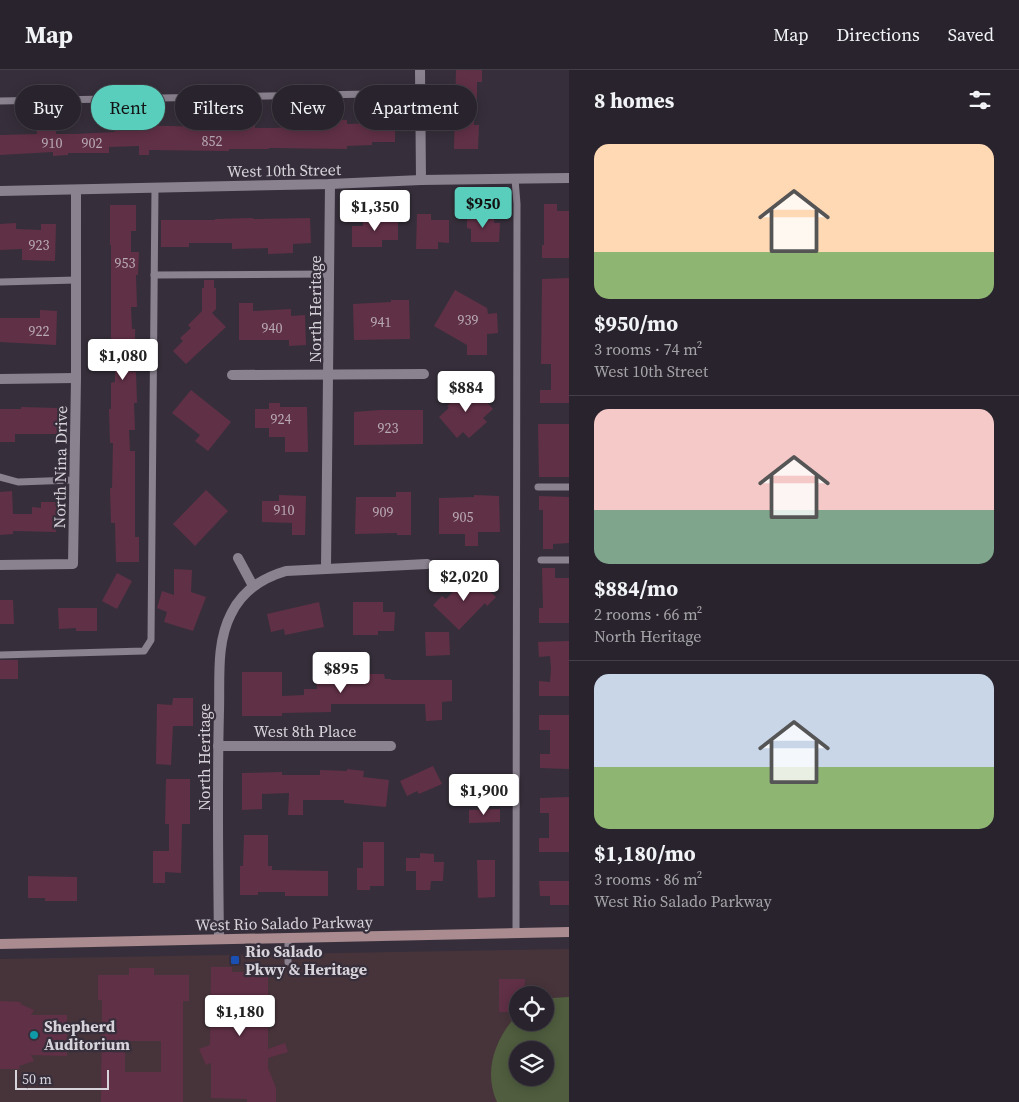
<!DOCTYPE html>
<meta charset="utf-8">
<style>
:root{--surface:#28232c;--page:#342f38;--text:#f1f3f6;--muted:#a5a4a9;--line:#444048;--accent:#5acebc}
body{margin:0;font-family:"Source Serif 4",serif;background:var(--page);color:var(--text);height:100vh;display:flex;flex-direction:column;font-size:19px;white-space:nowrap}
*{box-sizing:border-box;margin:0}
p{font-size:16px;color:var(--muted)}
.icon{flex:none;width:28px;height:28px;fill:none;stroke:currentColor;stroke-width:2;stroke-linecap:round;stroke-linejoin:round}
.map{position:relative;flex:1;overflow:hidden}
.drawer{display:flex;flex-direction:column;background:var(--surface);width:450px}
.drawer>*{flex:none}
.top-card{position:absolute;left:15px;top:15px;width:475px;height:45px;display:flex;gap:10px}
.tools{position:absolute;left:509px;top:916px;display:grid;gap:10px}
.tools a{display:grid;place-items:center;width:45px;height:45px;border-radius:50%;background:var(--surface);box-shadow:0 2px 12px #0003,0 0 0 1px var(--line);font-size:25px}
.scale{position:absolute;left:15px;bottom:12px;width:94px;box-sizing:border-box;padding-left:5px;border:2px solid #d7d3da;border-top:0;font-size:14px;line-height:18px;white-space:nowrap;color:#d7d3da;-webkit-text-stroke:4px #362f3b;paint-order:stroke}
.price{position:absolute;translate:-50% -42px;padding:0 11px;border-radius:5px;background:#fff;color:#222;font-size:16px;line-height:32px;filter:drop-shadow(0 1px 2px #0008)}
.price::after{content:'';position:absolute;left:50%;top:30px;width:15px;height:11px;margin-left:-8px;background:inherit;clip-path:polygon(0 0,100% 0,50% 100%)}
.price.selected{background:var(--accent);color:#111}
ul{padding:0;list-style:none}
li{display:grid;align-content:center;gap:10px;height:265px;padding:0 25px}
li+li{border-top:1px solid var(--line)}
li span{display:grid;place-items:center;height:155px;border-radius:15px;color:#555}
li>.icon{margin-inline-start:auto}
span .icon{width:90px;height:90px;fill:#fffc;stroke-width:1}
li b{font-size:21px}
h2{display:flex;justify-content:space-between;align-items:center;height:60px;padding:0 25px;font-size:21px}
.pill{padding:0 18px;border-radius:22px;background:var(--surface);box-shadow:0 2px 12px #0003,0 0 0 1px var(--line);font-size:18px;line-height:45px}
.pill.selected{background:var(--accent);color:#111}
header{display:flex;align-items:center;gap:30px;box-sizing:border-box;height:70px;padding:0 25px;background:var(--surface);border-bottom:1px solid var(--line)}
header strong{font-size:24px}
nav{display:flex;gap:28px;margin-inline-start:auto;font-size:18px}
main{display:flex;flex:1;min-height:0}
.map>svg:first-child{display:block}
</style>
<header>
<strong>Map</strong>
<nav><a>Map</a><a>Directions</a><a>Saved</a></nav>
</header>
<main>
<div class="map">
<svg width="569" height="1032" viewBox="0 0 569 1032">
<rect width="100%" height="100%" fill="#362f3b"/>
<path fill="#47343a" fill-rule="evenodd" d="M569,879V1032H0V889ZM518,925H545V952H518ZM518,980H545V1008H518Z"/>
<path fill="#505d3e" fill-rule="evenodd" d="M569,927V1032H497C483,1001 495,969 517,945L518,952H545V931L552,928ZM518,980H545V1008H518Z"/>
<g fill="#603046" fill-rule="evenodd">
<polygon points="456,0 482,0 482,12 477,12 477,31 474,31 474,55 479,55 478,79 454,79"/>
<polygon points="370,47 395,47 395,72 372,72 372,75 347,76 347,79 269,78 269,79 229,79 229,81 149,80 149,85 139,85 139,76 109,77 109,83 68,83 68,85 53,86 53,82 0,85 0,65 37,64 36,53 56,53 56,64 75,64 115,62 115,60 130,60 130,55 207,57 207,54 255,53 255,58 275,58 288,57 288,54 315,54 315,49 347,50 347,54 370,53"/>
<polygon points="544,134 557,134 557,141 569,141 569,188 542,188 542,175 544,175"/>
<polygon points="110,135 136,135 136,161 131,161 131,182 139,182 138,205 136,205 137,237 131,237 132,259 135,259 135,280 130,280 131,302 136,302 137,333 134,333 135,360 129,360 130,381 135,381 135,467 139,467 139,492 116,492 115,453 111,453 110,418 112,418 113,373 110,373 109,339 111,339 111,313 115,312 115,293 111,293 111,175 110,175"/>
<polygon points="417,144 431,144 431,150 449,150 449,173 438,172 438,179 416,179"/>
<polygon points="467,145 494,146 494,153 500,153 499,172 471,172 471,159 467,158"/>
<polygon points="363,146 398,147 398,170 382,170 382,177 352,177 352,156 363,156"/>
<polygon points="253,148 253,149 310,148 311,173 293,174 293,183 268,184 268,178 232,179 232,173 189,173 189,177 161,177 161,150 215,150 215,149"/>
<polygon points="16,153 16,159 41,160 41,154 56,154 55,191 22,190 22,179 0,180 0,154"/>
<polygon points="569,208 569,333 540,333 540,320 551,320 551,294 541,294 542,209"/>
<polygon points="204,210 214,210 214,218 216,218 216,239 212,243 226,257 186,294 173,281 183,271 180,268 191,258 188,255 202,241 202,218 204,218"/>
<polygon points="455,220 487,238 488,244 497,243 498,263 487,264 487,285 467,285 467,275 434,256"/>
<polygon points="391,230 409,230 410,269 354,270 353,234 391,232"/>
<polygon points="239,233 253,233 253,241 291,239 291,246 305,245 306,275 289,276 289,270 239,270"/>
<polygon points="40,240 57,241 56,275 0,272 0,248 40,248"/>
<polygon points="471,315 493,339 483,348 487,352 469,368 463,362 457,368 439,347 449,338 447,336"/>
<polygon points="191,320 231,352 208,381 195,371 200,365 172,343"/>
<polygon points="269,333 280,333 280,337 307,337 308,382 285,382 285,367 269,367 269,358 255,358 255,339 269,339"/>
<polygon points="21,337 58,338 58,364 15,364 15,372 0,372 0,339 21,339"/>
<polygon points="380,340 423,340 423,374 354,375 354,342"/>
<polygon points="538,354 569,354 569,407 539,407"/>
<polygon points="206,420 228,441 195,476 173,454"/>
<polygon points="12,421 13,444 32,444 32,437 41,438 41,432 57,432 56,462 13,461 13,464 0,465 0,422"/>
<polygon points="396,422 411,422 411,465 397,465 397,463 355,464 356,427 396,427"/>
<polygon points="279,425 306,426 305,465 292,465 292,453 262,452 262,431 279,431"/>
<polygon points="474,425 499,426 500,462 478,462 478,476 465,476 465,464 439,464 439,428 474,427"/>
<polygon points="539,426 569,427 569,473 553,474 553,479 543,479 543,440 539,440"/>
<polygon points="542,498 555,498 555,508 569,508 569,553 539,553 539,538 543,538"/>
<polygon points="174,499 192,500 191,522 206,527 193,561 164,552 167,542 157,538 162,521 174,525"/>
<polygon points="117,503 132,511 117,539 102,531"/>
<polygon points="470,504 496,527 487,536 485,533 459,560 433,535 442,526 446,529"/>
<polygon points="0,530 13,530 14,554 0,554"/>
<polygon points="319,532 324,557 285,565 284,559 271,562 267,544"/>
<polygon points="353,532 383,532 383,542 395,542 394,561 378,561 378,565 353,565"/>
<polygon points="58,538 97,538 97,561 76,561 76,558 59,559"/>
<polygon points="425,562 449,562 450,585 426,586"/>
<polygon points="569,571 569,626 539,626 539,611 550,612 551,599 550,586 539,587 538,572"/>
<rect x="0" y="590" width="18" height="19"/>
<polygon points="242,602 282,602 282,626 304,625 304,619 317,619 316,609 351,609 351,604 384,604 385,609 391,609 391,610 452,610 452,631 442,632 442,650 426,651 425,634 331,634 331,642 282,643 282,646 242,646"/>
<polygon points="173,628 193,628 193,656 173,656 171,695 156,694 157,634 172,635"/>
<polygon points="539,645 569,645 569,699 540,698 540,684 550,684 550,660 539,660"/>
<polygon points="433,696 442,714 419,724 417,721 407,726 400,711"/>
<polygon points="347,699 364,701 363,707 389,710 386,737 344,733 344,730 303,730 303,745 288,745 289,723 262,724 262,739 242,740 242,703 282,702 282,705 320,705 320,700 347,701"/>
<polygon points="166,709 190,709 190,754 182,754 181,803 165,802 165,813 153,813 153,781 169,781 169,754 165,754"/>
<polygon points="569,727 569,782 539,782 539,768 549,768 549,743 540,743 540,728"/>
<polygon points="500,739 500,752 469,753 469,740"/>
<polygon points="244,765 268,765 268,796 272,796 272,800 328,801 328,826 285,826 285,822 258,822 258,825 240,825 240,796 243,796"/>
<polygon points="363,772 384,772 384,816 370,816 370,820 357,820 357,798 363,798"/>
<polygon points="420,783 434,784 434,792 444,792 443,811 431,811 430,820 416,820 416,801 406,801 406,788 420,788"/>
<polygon points="477,790 495,790 495,827 478,828"/>
<polygon points="28,806 77,807 77,831 45,831 45,828 28,828"/>
<polygon points="539,811 569,811 569,835 550,835 550,826 540,826"/>
<polygon points="211,897 232,897 232,902 268,902 268,979 285,973 288,982 268,988 268,998 276,1018 276,1032 247,1032 247,1029 211,1028 211,993 206,995 199,979 210,975"/>
<path d="M129,898H154V905H189V931H183V1032H101L102,930H98V905H129ZM125,971H161V1002H125Z"/>
<polygon points="499,909 525,909 524,925 518,925 518,942 499,942"/>
<polygon points="0,931 21,932 20,934 34,940 31,945 67,945 67,986 31,985 34,991 19,996 20,999 0,999"/>
</g>
<g fill="none" stroke-linecap="round" stroke-linejoin="round">
<g stroke="#8a828f" stroke-width="7">
<polyline points="0,31 421,23"/>
<polyline points="515,109 517,134 516,863"/>
<polyline points="154,205 330,204"/>
<polyline points="0,212 76,210"/>
<polyline points="0,407 18,412 74,410"/>
<polyline points="538,417 569,417"/>
<polyline points="541,490 569,490"/>
<polyline points="0,585 144,581 151,570 155,118"/>
<polyline points="288,868 288,892"/>
</g>
<g stroke="#8a828f" stroke-width="10">
<polyline points="420,0 421,110"/>
<polyline points="0,121 330,114 421,110 569,108"/>
<polyline points="232,305 424,304"/>
<polyline points="0,309 76,308"/>
<polyline points="238,488 253,516"/>
<polyline points="0,495 73,494 76,308 76,120"/>
<polyline points="326,498 330,114"/>
<polyline points="218,676 391,676"/>
<path d="M219,869C218,793 217,717 219,641C220,609 216,573 231,544C242,521 262,508 286,501L427,494"/>
</g>
<polyline stroke="#a98b90" stroke-width="10" points="0,874 569,862"/>
</g>
<rect fill="#1a4fb4" stroke="#362f3b" stroke-width="2" x="230" y="885" width="10" height="10" rx="2.5"/>
<circle fill="#0f9aa8" stroke="#362f3b" stroke-width="2" cx="34" cy="965" r="5"/>
<g text-anchor="middle" stroke-width="4.5" stroke-linejoin="round" paint-order="stroke">
<g font-size="14" fill="#b9aab5">
<text x="212" y="76">852</text>
<text x="52" y="78">910</text>
<text x="92" y="78">902</text>
<text x="39" y="180">923</text>
<text x="125" y="198">953</text>
<text x="468" y="255">939</text>
<text x="381" y="257">941</text>
<text x="272" y="263">940</text>
<text x="39" y="266">922</text>
<text x="281" y="354">924</text>
<text x="388" y="363">923</text>
<text x="284" y="445">910</text>
<text x="383" y="447">909</text>
<text x="463" y="452">905</text>
</g>
<g font-size="16" fill="#d7d3da" stroke="#362f3b">
<text transform="translate(284 100) rotate(-1)" y="6">West 10th Street</text>
<text transform="translate(315 239) rotate(-90)" y="6">North Heritage</text>
<text transform="translate(60 397) rotate(-89)" y="6">North Nina Drive</text>
<text x="305" y="667">West 8th Place</text>
<text transform="translate(204 687) rotate(-90)" y="6">North Heritage</text>
<text transform="translate(284 853) rotate(-1)" y="6">West Rio Salado Parkway</text>
</g>
<g font-size="16" font-weight="bold" fill="#d7d3da" stroke="#362f3b" text-anchor="start">
<text x="245" y="887">Rio Salado<tspan x="245" dy="18">Pkwy &amp; Heritage</tspan></text>
<text x="44" y="962">Shepherd<tspan x="44" dy="18">Auditorium</tspan></text>
</g>
</g>
</svg>
<div class="tools">
<a><svg class="icon" aria-label="locate" viewBox="0 0 24 24"><circle cx="12" cy="12" r="6"/><path d="M12 2v4M12 18v4M2 12h4M18 12h4"/></svg></a>
<a><svg class="icon" aria-label="layers" viewBox="0 0 24 24"><path d="M12 4l9 5-9 5-9-5zM3 14l9 5 9-5"/></svg></a>
</div>
<div class="scale">50 m</div>
<b class="price selected" style="left:483px;top:159px">$950</b>
<b class="price" style="left:375px;top:162px">$1,350</b>
<b class="price" style="left:123px;top:311px">$1,080</b>
<b class="price" style="left:466px;top:343px">$884</b>
<b class="price" style="left:464px;top:532px">$2,020</b>
<b class="price" style="left:341px;top:624px">$895</b>
<b class="price" style="left:484px;top:746px">$1,900</b>
<b class="price" style="left:240px;top:967px">$1,180</b>
<div class="top-card">
<a class="pill">Buy</a>
<a class="pill selected">Rent</a>
<a class="pill">Filters</a>
<a class="pill">New</a>
<a class="pill">Apartment</a>
</div>
</div>
<section class="drawer">
<h2>8 homes<svg class="icon" aria-label="filters" viewBox="0 0 24 24"><path d="M4 7h16M4 17h16"/><circle cx="9" cy="7" r="2"/><circle cx="15" cy="17" r="2"/></svg></h2>
<ul>
<li><span style="background:linear-gradient(#ffd9b3 70%,#8fb573 0)"><svg class="icon" aria-label="home" viewBox="0 0 24 24"><path d="M3 11l9-7 9 7M6 9v11h12V9"/></svg></span><div><b>$950/mo</b><p>3 rooms · 74 m²</p><p>West 10th Street</p></div></li>
<li><span style="background:linear-gradient(#f6c9c9 65%,#7fa58c 0)"><svg class="icon" aria-label="home" viewBox="0 0 24 24"><path d="M3 11l9-7 9 7M6 9v11h12V9"/></svg></span><div><b>$884/mo</b><p>2 rooms · 66 m²</p><p>North Heritage</p></div></li>
<li><span style="background:linear-gradient(#c9d6e8 60%,#8fb573 0)"><svg class="icon" aria-label="home" viewBox="0 0 24 24"><path d="M3 11l9-7 9 7M6 9v11h12V9"/></svg></span><div><b>$1,180/mo</b><p>3 rooms · 86 m²</p><p>West Rio Salado Parkway</p></div></li>
</ul>
</section>
</main>
